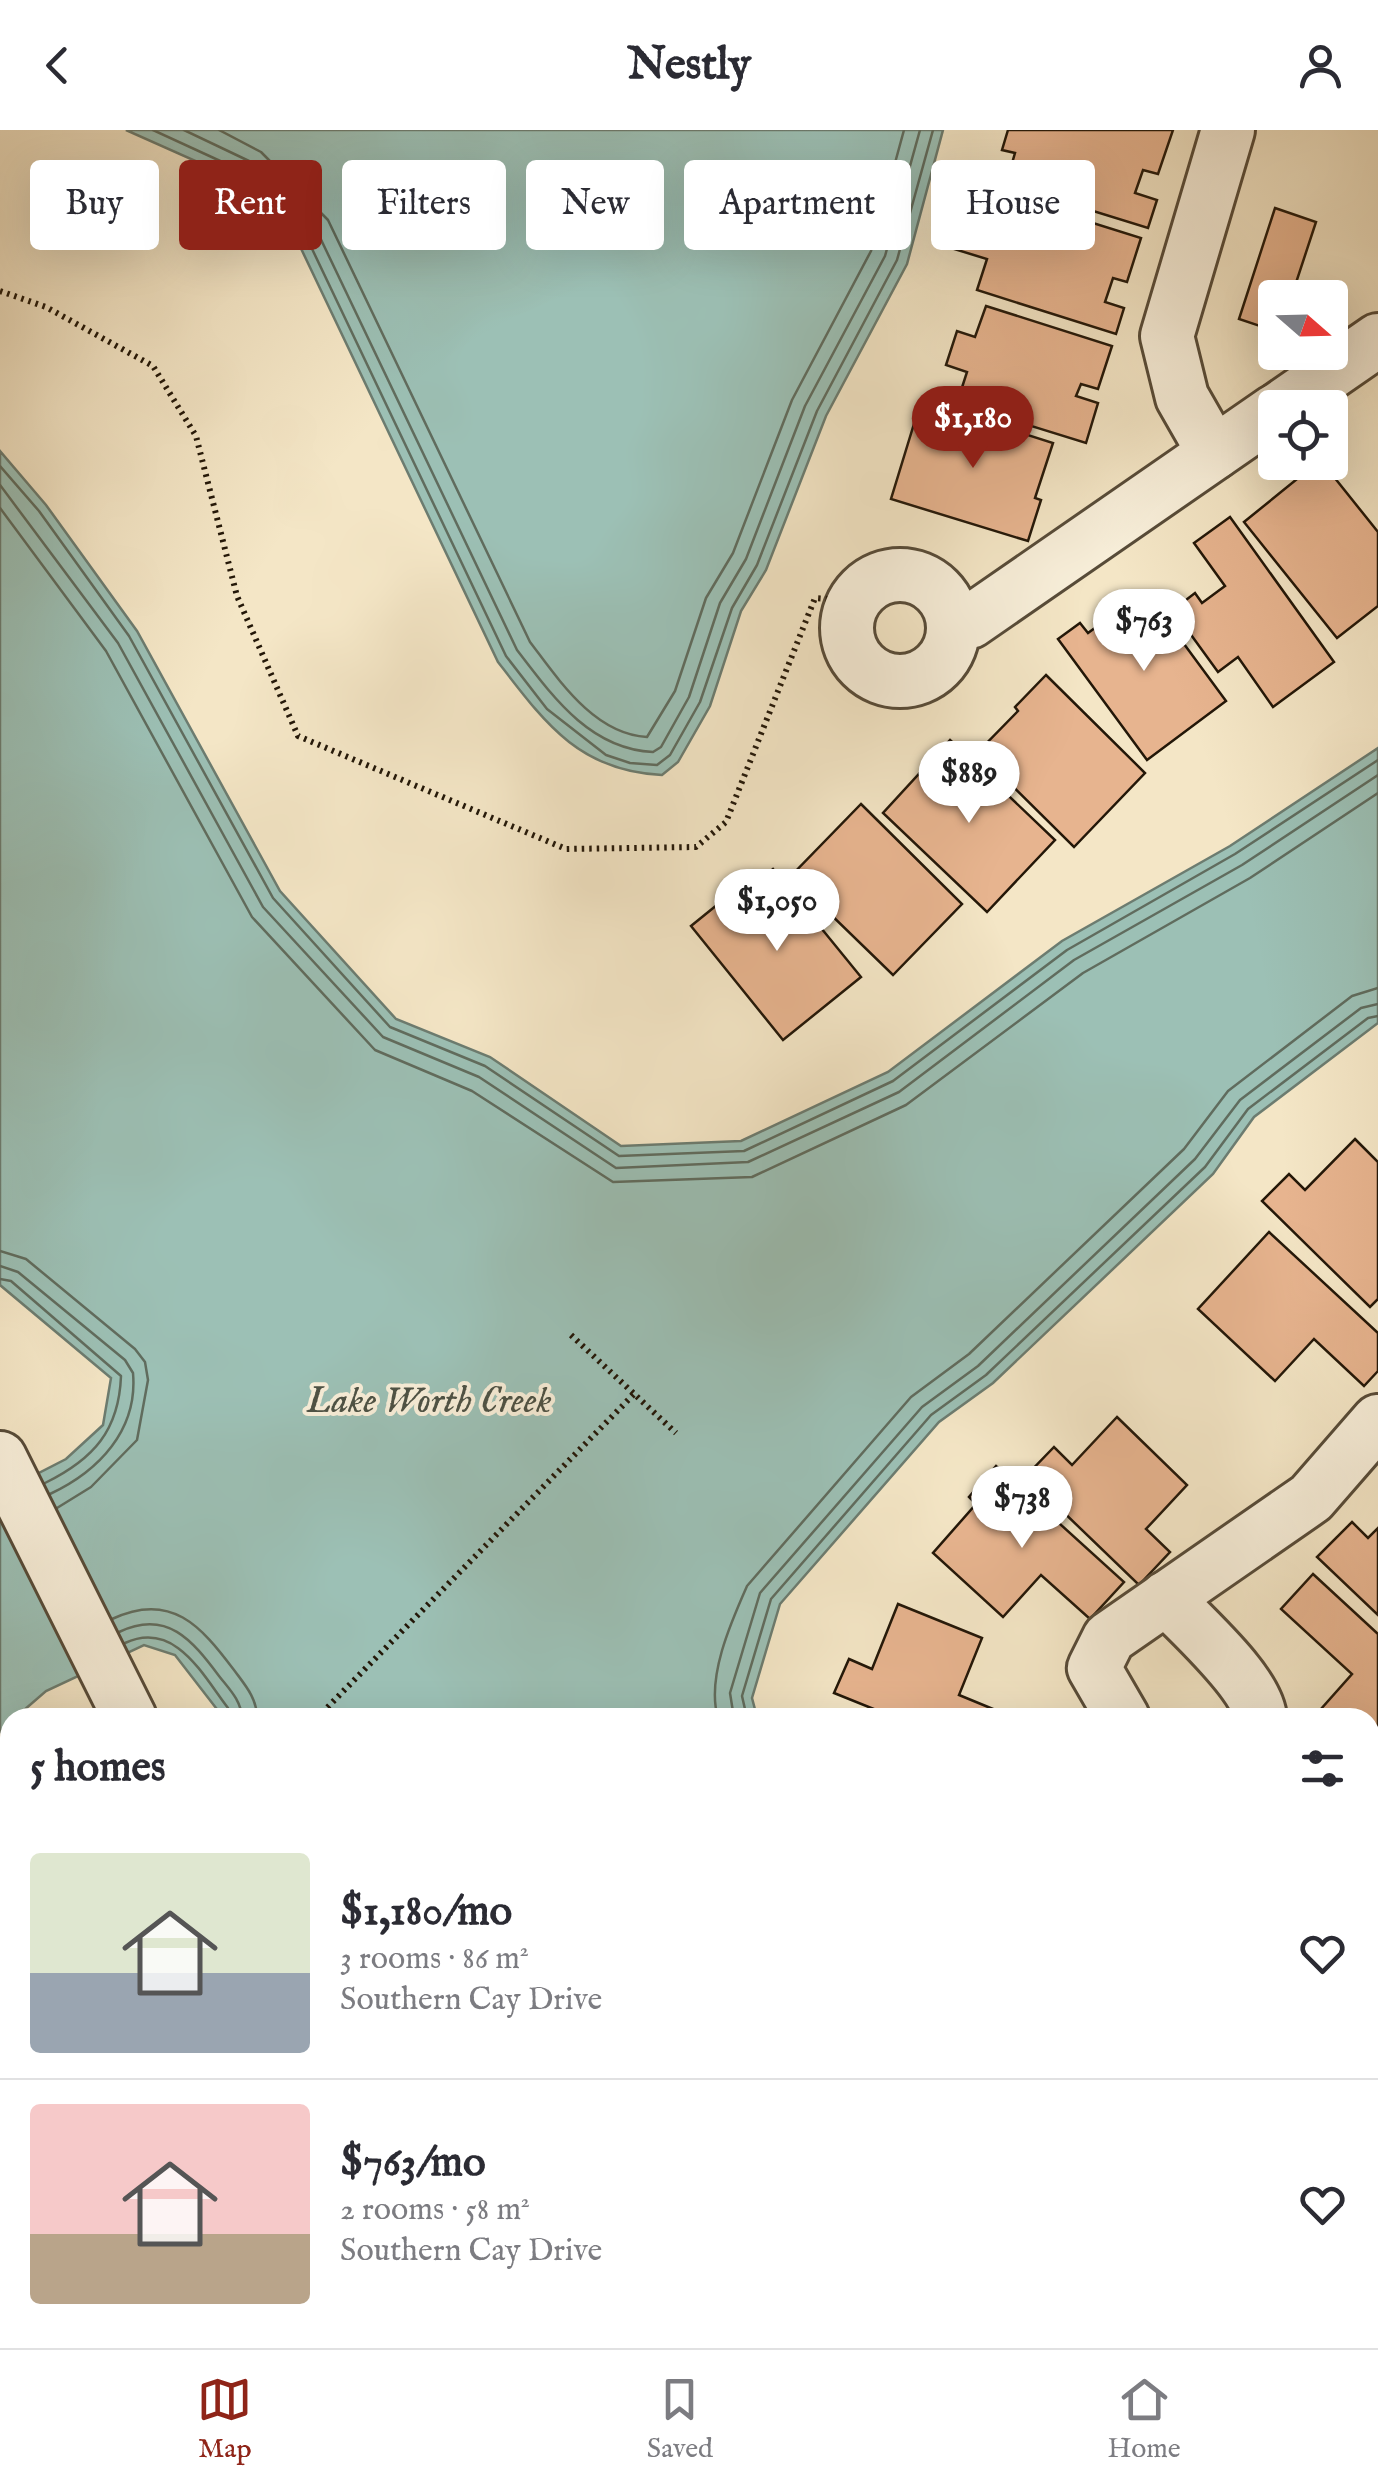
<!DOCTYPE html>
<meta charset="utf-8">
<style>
:root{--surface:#fff;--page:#f7f7f7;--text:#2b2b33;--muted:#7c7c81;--line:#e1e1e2;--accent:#8f2418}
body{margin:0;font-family:"IM FELL English",serif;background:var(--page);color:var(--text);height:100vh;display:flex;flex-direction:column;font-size:38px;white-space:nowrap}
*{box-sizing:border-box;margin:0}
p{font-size:32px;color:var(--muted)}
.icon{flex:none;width:55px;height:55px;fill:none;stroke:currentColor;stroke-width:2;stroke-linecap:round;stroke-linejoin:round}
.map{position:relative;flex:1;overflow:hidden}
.side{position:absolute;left:0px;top:1578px;width:1380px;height:642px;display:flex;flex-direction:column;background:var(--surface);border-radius:30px 30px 0 0;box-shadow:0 10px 40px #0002}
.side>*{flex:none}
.top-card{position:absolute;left:30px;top:30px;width:1320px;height:90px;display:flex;gap:20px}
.needle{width:65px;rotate:110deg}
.controls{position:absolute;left:1258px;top:150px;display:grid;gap:20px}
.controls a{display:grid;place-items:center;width:90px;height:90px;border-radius:10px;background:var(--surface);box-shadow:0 10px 40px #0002;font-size:50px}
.price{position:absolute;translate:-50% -85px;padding:0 22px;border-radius:35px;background:#fff;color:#222;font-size:32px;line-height:65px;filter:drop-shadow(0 2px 5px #0008)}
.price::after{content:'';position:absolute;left:50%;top:60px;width:30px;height:22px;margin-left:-15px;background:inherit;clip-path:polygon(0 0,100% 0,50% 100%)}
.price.active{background:var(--accent);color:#fff}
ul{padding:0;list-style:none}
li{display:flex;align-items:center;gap:30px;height:250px;padding:0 30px}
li+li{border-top:2px solid var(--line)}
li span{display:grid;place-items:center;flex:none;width:280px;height:200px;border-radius:10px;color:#555}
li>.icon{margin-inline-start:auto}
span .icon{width:120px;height:120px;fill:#fffc;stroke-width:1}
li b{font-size:42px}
h2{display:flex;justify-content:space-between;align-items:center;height:120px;padding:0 30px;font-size:42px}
.chip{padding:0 35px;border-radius:10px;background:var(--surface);box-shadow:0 10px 40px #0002;font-size:35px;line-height:90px}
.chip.active{background:var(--accent);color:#fff}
header{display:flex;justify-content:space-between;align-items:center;height:130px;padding:0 30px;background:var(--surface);font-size:45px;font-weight:800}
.menu{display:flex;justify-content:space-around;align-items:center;height:140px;border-top:2px solid var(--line);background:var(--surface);font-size:28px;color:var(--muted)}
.menu a{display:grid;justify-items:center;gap:5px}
.menu .active{color:var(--accent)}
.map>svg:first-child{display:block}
</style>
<header><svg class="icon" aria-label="back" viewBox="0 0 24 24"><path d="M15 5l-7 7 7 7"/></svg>Nestly<svg class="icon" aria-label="person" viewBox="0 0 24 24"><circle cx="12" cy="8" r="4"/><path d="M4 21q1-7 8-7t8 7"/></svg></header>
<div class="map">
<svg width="1378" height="2218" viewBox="0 0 1378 2218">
<rect width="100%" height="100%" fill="#f4e6c6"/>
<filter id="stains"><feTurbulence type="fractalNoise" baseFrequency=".002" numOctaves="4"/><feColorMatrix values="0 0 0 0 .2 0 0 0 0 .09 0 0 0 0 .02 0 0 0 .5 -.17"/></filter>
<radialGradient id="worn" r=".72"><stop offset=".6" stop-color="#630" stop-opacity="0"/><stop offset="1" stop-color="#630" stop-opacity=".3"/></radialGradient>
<g fill="#9cc0b5" stroke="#6c7c70" stroke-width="2.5">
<path d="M126,0H943L907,134L826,286L766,440L741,481L710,576L678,632L662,645C579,641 545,593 498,532L296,108L236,49Z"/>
<polygon points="0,321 46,375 137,501 280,761 396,889 490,927 621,1016 741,1011 888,942 1062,811 1230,716 1378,618 1378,893 1254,987 1213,1044 993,1253 939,1292 780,1474 752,1568 757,1587 223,1587 175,1525 144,1515 46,1561 16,1587 10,1588 10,1593 0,1602 0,1363 66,1329 103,1295 111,1248 0,1155"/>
<polygon points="1378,1891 1378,2157 1370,2161 1370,1899"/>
</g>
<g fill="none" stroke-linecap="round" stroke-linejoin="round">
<g stroke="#606c5e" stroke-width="2.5">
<polyline points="153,0 242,41 304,102 506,526 547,579 606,625 630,633 657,635 670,625 700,572 732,478 757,435 817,281 897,130 933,0"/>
<path d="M184,0L249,31L315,97L517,520C553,567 590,619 653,622L661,617L689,567L720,473L746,429L805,276L885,126L920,0"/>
<path d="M219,0L261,22L328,90L530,512C559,550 594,604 647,607L675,561L706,468L733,423L792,270L871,121L904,0"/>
<polyline points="0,336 39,381 129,506 273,768 390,897 485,936 619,1026 744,1021 893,951 1067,820 1235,724 1378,630"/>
<polyline points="0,355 118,513 263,777 383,907 479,947 616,1038 748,1032 899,962 1074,830 1242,735 1378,645"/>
<polyline points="0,378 106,521 252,787 375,920 472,961 613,1052 752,1047 906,975 1083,843 1250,748 1378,663"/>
<polyline points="0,1121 26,1129 135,1219 145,1232 148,1250 137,1310 91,1357 57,1378"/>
<path d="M0,1136L18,1142L125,1230L133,1243C138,1300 99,1341 50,1364"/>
<path d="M0,1149L11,1151L121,1246C119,1300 94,1329 45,1353"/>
<path d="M112,1489C171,1461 201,1496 234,1540C245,1555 257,1568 257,1588"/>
<path d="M119,1502C167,1479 192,1510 219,1546C229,1559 241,1570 242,1588"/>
<path d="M125,1513C175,1490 202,1544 228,1578L230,1588"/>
<path d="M718,1588C706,1548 731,1492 747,1456L911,1267L969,1224L1184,1019L1228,961L1352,866L1378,858"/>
<polyline points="734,1588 730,1563 760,1463 922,1277 978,1236 1195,1029 1240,970 1361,878 1378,874"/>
<polyline points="747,1588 742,1566 771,1469 931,1285 986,1245 1205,1037 1248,979 1368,888 1378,886"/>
</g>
</g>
<g fill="#e7b48f" stroke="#231708" stroke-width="2.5">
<polygon points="1008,0 1173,0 1158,44 1143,40 1135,63 1157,70 1148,98 1006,54 1015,23 1002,20"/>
<polygon points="1010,67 1141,108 1127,152 1113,148 1105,172 1124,178 1116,204 977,160 987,129 954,119 965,84 1002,96"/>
<polygon points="1275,78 1316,92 1291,168 1275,168 1275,201 1239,189"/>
<polygon points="986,176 1112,216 1098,259 1081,254 1076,266 1098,273 1086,313 957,273 967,242 946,235 957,201 975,207"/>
<polygon points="921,271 1053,313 1035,368 1041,370 1028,411 891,369"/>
<polygon points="1318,332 1322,332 1378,402 1378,476 1337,508 1244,392"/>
<polygon points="1230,387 1334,532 1273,577 1238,527 1218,542 1173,480 1195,463 1202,473 1225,456 1194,413"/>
<polygon points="1145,461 1226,571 1147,630 1058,509 1080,493 1088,503"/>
<polygon points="1046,545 1145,643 1074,717 978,622 1018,581 1015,577"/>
<polygon points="950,610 1055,710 987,782 883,683"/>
<polygon points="861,674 962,774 893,845 791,746"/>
<polygon points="773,739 861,847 783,910 691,796 728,766 733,772"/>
<polygon points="1355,1009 1378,1032 1378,1169 1370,1177 1262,1071 1289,1044 1305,1060"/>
<polygon points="1269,1102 1378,1203 1378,1241 1364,1256 1314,1209 1275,1251 1198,1179"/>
<polygon points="1117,1287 1187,1355 1146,1399 1170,1422 1139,1455 1026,1346 1054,1317 1072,1335"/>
<polygon points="996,1336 1124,1452 1090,1489 1041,1445 1003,1487 933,1423 976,1374 969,1367"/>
<polygon points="1352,1392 1368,1408 1378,1398 1378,1485 1317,1427"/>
<polygon points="1313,1444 1378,1504 1378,1656 1370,1648 1370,1588 1313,1588 1352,1544 1281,1479"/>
<polygon points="898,1474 982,1508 959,1565 993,1579 989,1588 896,1588 834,1563 849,1529 872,1539"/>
<polygon points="1370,1669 1378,1676 1378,1802 1370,1811"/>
<polygon points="43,2210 131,2210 145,2218 38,2218"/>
<polygon points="560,2210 728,2210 725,2218 562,2218 564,2212"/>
<polygon points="763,2210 834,2210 854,2218 760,2218"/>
</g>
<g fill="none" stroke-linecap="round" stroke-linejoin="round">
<defs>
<g id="minor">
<polyline points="1280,278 1378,210"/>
<polyline points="1214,323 1182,267 1167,206 1228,0"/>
<circle cx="900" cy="498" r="53"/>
<polyline points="954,494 970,492 1275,281"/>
<polyline points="0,1328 130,1588"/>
<path d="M1166,1468C1190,1494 1258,1553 1260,1588"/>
<polyline points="1123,1588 1094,1538 1109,1508 1311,1368 1378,1291"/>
<polyline points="355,2210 363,2218"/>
<polyline points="399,2218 405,2210"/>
</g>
</defs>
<use href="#minor" stroke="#574b38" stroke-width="58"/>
<g stroke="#231708" stroke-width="6" stroke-dasharray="2.5 5" stroke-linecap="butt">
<polyline points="0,161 46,177 153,236 196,306 237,466 298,606 566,719 696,717 726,692 815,468 854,471"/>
<polyline points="571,1205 676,1303"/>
<polyline points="317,1588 634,1264"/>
</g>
<use href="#minor" stroke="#f8efda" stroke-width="52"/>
</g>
<g text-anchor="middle" stroke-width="8" stroke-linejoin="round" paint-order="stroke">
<g font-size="38" font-style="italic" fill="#4d5245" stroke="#f8efda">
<text x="429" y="1282">Lake Worth Creek</text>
</g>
</g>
<rect width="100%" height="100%" filter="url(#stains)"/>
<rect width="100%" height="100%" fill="url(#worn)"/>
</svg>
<div class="controls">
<a><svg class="needle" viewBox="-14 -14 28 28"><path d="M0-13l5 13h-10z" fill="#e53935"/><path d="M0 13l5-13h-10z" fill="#7c7c81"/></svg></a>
<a><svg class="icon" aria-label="locate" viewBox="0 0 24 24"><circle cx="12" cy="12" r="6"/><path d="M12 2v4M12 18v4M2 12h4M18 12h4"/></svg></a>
</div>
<b class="price active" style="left:973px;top:341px">$1,180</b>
<b class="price" style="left:1144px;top:544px">$763</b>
<b class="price" style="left:969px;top:696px">$889</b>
<b class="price" style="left:777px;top:824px">$1,050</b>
<b class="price" style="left:1022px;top:1421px">$738</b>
<div class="top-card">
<a class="chip">Buy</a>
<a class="chip active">Rent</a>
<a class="chip">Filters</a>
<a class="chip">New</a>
<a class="chip">Apartment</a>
<a class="chip">House</a>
</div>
<section class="side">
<h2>5 homes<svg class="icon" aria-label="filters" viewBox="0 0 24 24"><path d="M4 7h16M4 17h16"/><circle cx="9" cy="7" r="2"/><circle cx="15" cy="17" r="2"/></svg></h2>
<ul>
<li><span style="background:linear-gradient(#dfe7d0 60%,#9aa5b1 0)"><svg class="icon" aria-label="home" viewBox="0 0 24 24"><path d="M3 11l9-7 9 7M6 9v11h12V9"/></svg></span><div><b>$1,180/mo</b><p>3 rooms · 86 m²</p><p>Southern Cay Drive</p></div><svg class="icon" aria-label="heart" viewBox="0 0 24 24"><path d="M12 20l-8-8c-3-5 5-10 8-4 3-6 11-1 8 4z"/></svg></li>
<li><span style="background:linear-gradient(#f6c9c9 65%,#b9a48a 0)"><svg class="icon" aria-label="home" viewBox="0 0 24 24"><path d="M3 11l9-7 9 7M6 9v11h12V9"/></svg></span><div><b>$763/mo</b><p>2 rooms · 58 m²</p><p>Southern Cay Drive</p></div><svg class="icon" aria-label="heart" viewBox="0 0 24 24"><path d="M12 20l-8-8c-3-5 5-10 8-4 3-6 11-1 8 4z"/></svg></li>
</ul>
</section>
</div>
<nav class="menu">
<a class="active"><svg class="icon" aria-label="map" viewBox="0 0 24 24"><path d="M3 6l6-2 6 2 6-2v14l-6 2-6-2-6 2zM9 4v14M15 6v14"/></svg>Map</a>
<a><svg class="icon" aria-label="saved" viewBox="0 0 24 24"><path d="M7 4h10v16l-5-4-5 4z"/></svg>Saved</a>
<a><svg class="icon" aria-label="home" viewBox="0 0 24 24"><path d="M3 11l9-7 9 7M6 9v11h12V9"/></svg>Home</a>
</nav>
